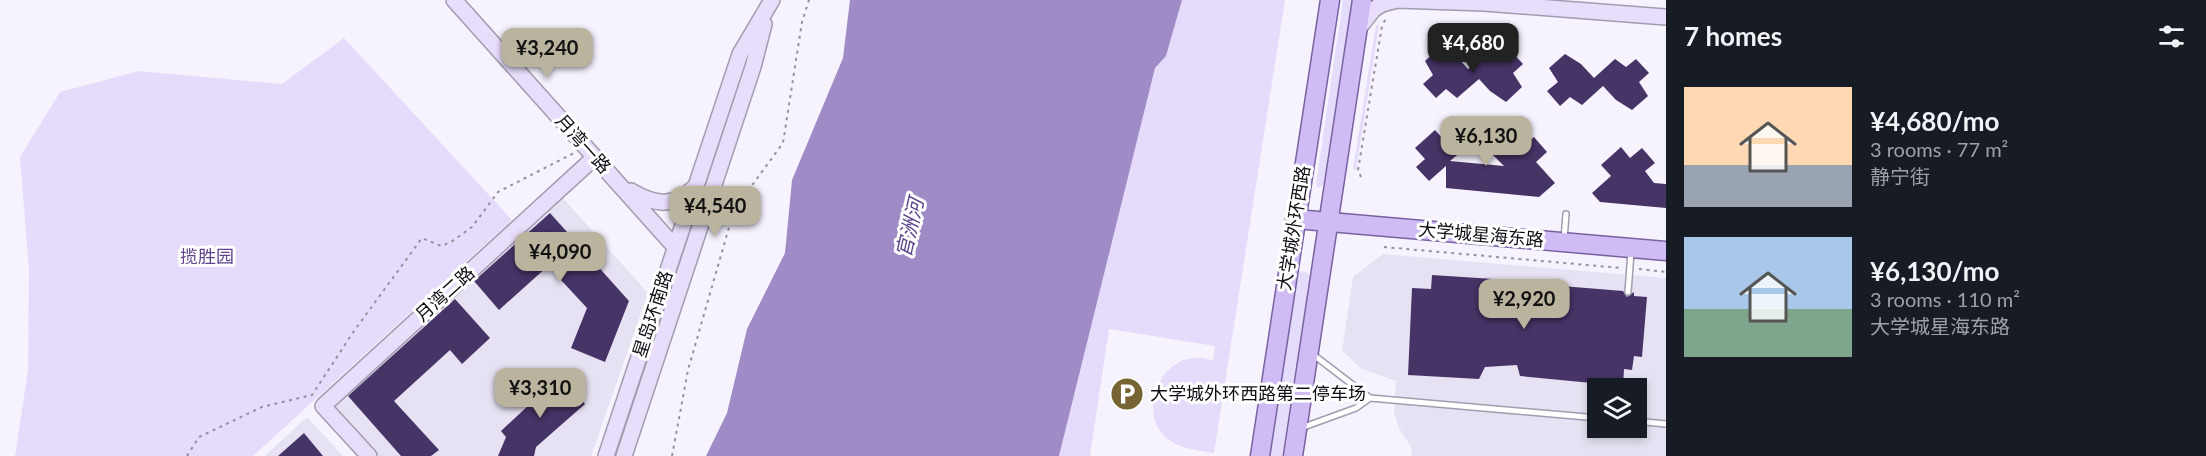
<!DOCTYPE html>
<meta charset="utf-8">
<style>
:root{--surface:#171b24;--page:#242831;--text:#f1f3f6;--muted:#9ea1a6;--accent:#bab39e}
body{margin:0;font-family:Lato,"Noto Sans SC",sans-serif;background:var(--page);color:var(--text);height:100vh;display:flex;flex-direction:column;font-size:22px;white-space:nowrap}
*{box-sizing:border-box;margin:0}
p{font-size:20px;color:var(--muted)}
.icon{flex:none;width:33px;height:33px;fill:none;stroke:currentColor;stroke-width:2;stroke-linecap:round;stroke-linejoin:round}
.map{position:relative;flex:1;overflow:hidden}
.panel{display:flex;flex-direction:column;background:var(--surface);width:540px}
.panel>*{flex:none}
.tools{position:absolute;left:1587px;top:378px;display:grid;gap:12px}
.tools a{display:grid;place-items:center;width:60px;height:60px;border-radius:0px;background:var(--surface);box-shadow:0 3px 9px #0003;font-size:30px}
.price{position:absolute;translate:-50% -51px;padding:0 14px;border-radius:12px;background:var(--accent);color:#111;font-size:20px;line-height:39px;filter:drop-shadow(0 2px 3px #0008)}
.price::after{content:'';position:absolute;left:50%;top:36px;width:18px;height:14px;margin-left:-9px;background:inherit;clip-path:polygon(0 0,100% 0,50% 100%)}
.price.current{background:#222;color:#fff}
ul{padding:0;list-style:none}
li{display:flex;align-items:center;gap:18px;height:150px;padding:0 18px}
li span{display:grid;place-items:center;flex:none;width:168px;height:120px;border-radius:0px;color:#555}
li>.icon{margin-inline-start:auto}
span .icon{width:72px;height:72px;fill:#fffc;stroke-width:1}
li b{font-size:26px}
h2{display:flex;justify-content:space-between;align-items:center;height:72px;padding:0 18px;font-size:26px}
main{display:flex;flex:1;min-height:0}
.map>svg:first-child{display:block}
</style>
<main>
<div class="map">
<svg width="1666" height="456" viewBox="0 0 1666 456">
<rect width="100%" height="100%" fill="#f6f3ff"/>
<g fill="#e7e2f3" fill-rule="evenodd">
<polygon points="562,197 648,293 591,456 379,456 333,406"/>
<path d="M1383,254L1666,278V456H1411L1412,449L1399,428L1394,413L1396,381L1362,369L1342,351L1353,277ZM1598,388H1636V428H1598Z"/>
<polygon points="307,417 343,456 265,456"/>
</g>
<g fill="#e5dcfb">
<path d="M1182,0H1285L1214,453C1202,451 1189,450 1178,445C1127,423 1162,340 1213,361L1215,346L1109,329L1090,456H1059L1155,68L1166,56Z"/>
<polygon points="1343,0 1353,0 1323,185 1319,188 1316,184"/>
<polygon points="1376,25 1379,25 1356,170 1353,169"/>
<polygon points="344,38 512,220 253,456 15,456 28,370 29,270 20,157 60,92 139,71 282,84"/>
<polygon points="1300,271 1307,272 1310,277 1282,456 1269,456 1297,274"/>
</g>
<polygon fill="#9f8bc6" points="850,0 1182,0 1166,56 1155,68 1059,456 706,456 727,413 747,329 785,253 792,180 843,58"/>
<g fill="#473467">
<polygon points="1441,46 1457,57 1468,69 1489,50 1501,58 1510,50 1523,64 1513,73 1522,87 1506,102 1490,91 1479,79 1457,98 1446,89 1436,98 1423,84 1433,75 1425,61"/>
<polygon points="1565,54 1581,64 1594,78 1615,59 1626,67 1636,59 1649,73 1639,82 1648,96 1632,110 1616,100 1603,86 1582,105 1570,97 1560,106 1547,91 1558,82 1549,68"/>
<polygon points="1435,130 1444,140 1455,130 1469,145 1450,161 1504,166 1493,155 1513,137 1522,147 1534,137 1547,152 1536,162 1555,183 1539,197 1446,188 1446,166 1429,181 1416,167 1425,159 1415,148"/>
<polygon points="1621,147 1630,158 1642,148 1655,163 1645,171 1654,183 1666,184 1666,208 1600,202 1592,193 1611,176 1601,165"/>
<polygon points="550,213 629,301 605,362 571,348 587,308 548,266 499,310 474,281"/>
<polygon points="1432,275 1525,281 1525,283 1623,291 1627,297 1634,292 1634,296 1647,297 1642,357 1634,356 1632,370 1624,369 1623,386 1520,376 1517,365 1485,367 1479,379 1408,375 1412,288 1431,289"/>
<polygon points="455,299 490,338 462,364 450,350 394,401 439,450 431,456 401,456 348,396"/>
<polygon points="561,375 585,404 536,447 534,456 498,456 506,437 501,431"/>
<polygon points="304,433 323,456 278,456"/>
</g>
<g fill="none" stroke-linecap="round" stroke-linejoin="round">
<defs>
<g id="lane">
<polyline points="1564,239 1566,214"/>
<polyline points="1628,292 1631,252"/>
<polyline points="1370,398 1598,418"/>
<polyline points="1636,421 1666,424"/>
<polyline points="1301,428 1356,408 1370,398 1311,353"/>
</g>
<g id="secondary">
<polyline points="454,0 675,247"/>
<polyline points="1358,29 1374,9 1382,4 1397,0 1484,3 1666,17"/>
<path d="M631,191C656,206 674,207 695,187"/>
<polyline points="369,456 323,406 595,157"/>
<polyline points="606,456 740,54 772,0"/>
<polyline points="624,456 753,67 764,24"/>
</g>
<g id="primary">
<polyline points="1295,219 1666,251"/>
<polyline points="1260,456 1330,0"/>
<polyline points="1293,456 1362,0"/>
</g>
</defs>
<use href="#lane" stroke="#a19caf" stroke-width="8"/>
<use href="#secondary" stroke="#a19caf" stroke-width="18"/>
<use href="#primary" stroke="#7862a1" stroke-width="21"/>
<g stroke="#94919b" stroke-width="2" stroke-dasharray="3 4.5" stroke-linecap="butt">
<polyline points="1361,177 1358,170 1382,26 1386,18"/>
<polyline points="1384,247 1621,268"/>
<polyline points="1639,269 1666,272"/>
<polyline points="187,456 199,437 262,407 312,395 354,331 422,238 441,246 451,242 472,227 498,192 574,153"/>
<polyline points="672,456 688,370 734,210 783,143 802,22 809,0"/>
</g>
<use href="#lane" stroke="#fff" stroke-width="5"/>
<use href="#secondary" stroke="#e8ddfa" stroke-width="15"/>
<use href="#primary" stroke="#d0bcf4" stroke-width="18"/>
</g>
<defs>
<symbol id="parking-disc" viewBox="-11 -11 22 22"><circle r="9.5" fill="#766432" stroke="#fff"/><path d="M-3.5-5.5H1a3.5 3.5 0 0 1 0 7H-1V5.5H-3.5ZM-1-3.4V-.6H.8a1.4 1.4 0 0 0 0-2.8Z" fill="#fff"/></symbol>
</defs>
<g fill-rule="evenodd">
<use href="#parking-disc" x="1108" y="375" width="38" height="38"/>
</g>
<g text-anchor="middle" stroke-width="6" stroke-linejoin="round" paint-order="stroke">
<g font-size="18" fill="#0f0d14" stroke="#fff">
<text transform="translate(583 144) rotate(48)" y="6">月湾一路</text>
<text transform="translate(1294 228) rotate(-81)" y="6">大学城外环西路</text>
<text transform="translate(1481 235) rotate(5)" y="6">大学城星海东路</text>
<text transform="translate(445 294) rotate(-42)" y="6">月湾二路</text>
<text transform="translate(653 314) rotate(-72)" y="6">星岛环南路</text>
</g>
<g font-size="18" fill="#61458e" stroke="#fff">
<text x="207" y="263">揽胜园</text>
</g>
<g font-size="18" fill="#0f0d14" stroke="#fff" text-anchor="start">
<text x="1150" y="400">大学城外环西路第二停车场</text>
</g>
<g font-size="20" font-style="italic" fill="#5d418a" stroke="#fff">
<text transform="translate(910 228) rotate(-77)" y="7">官洲河</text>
</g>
</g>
</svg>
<div class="tools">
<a><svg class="icon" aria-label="layers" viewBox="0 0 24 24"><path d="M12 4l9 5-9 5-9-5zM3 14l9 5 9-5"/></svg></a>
</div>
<b class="price current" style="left:1473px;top:74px">¥4,680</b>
<b class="price" style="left:547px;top:79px">¥3,240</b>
<b class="price" style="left:1486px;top:167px">¥6,130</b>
<b class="price" style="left:715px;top:237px">¥4,540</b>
<b class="price" style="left:560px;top:283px">¥4,090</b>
<b class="price" style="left:1524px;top:330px">¥2,920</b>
<b class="price" style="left:540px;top:419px">¥3,310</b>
</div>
<section class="panel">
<h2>7 homes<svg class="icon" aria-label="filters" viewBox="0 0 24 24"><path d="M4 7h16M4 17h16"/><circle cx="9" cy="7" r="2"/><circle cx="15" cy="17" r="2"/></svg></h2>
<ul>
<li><span style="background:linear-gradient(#ffd9b3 65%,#9aa5b1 0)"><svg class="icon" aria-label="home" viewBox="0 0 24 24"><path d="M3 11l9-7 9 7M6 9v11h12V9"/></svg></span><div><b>¥4,680/mo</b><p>3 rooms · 77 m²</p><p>静宁街</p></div></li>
<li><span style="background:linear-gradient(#a9c7e8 60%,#7fa58c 0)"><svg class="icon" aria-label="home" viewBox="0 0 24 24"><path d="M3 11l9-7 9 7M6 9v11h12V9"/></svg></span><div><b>¥6,130/mo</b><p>3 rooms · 110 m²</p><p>大学城星海东路</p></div></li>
</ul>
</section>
</main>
